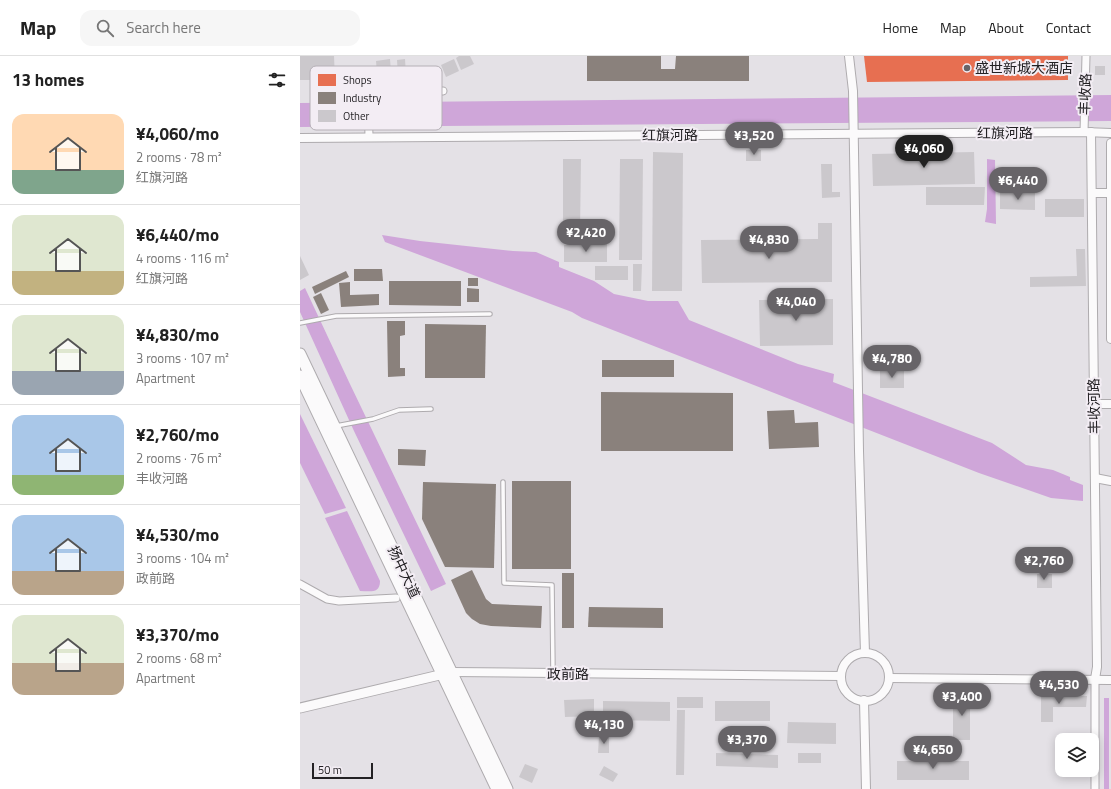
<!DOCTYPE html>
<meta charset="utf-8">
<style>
:root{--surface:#fff;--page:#f6f6f6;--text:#222;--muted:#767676;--line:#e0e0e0;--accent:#676468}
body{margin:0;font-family:"Titillium Web","Noto Sans SC",sans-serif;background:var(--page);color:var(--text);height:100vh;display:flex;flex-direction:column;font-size:15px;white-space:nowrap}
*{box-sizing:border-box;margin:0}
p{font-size:13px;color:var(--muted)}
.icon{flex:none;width:22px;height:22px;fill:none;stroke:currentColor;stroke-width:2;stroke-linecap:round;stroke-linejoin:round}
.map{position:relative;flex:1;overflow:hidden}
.sheet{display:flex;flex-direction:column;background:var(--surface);width:300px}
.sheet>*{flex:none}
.fabs{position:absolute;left:755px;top:677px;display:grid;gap:8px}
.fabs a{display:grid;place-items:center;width:44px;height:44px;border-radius:8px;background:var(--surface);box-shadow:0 2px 10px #0003;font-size:20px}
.scale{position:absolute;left:12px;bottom:10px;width:61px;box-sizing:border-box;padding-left:4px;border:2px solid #232124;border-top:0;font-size:11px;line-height:14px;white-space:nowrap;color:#232124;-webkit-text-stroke:3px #f3edf4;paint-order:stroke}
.price{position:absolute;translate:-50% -34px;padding:0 9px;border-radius:14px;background:var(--accent);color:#fff;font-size:13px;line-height:26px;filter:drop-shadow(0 1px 2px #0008)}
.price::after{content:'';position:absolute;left:50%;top:24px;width:12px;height:9px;margin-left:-6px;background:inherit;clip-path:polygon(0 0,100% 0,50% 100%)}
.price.on{background:#222;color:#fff}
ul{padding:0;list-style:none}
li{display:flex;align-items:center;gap:12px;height:100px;padding:0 12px}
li+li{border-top:1px solid var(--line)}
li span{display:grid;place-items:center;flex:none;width:112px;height:80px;border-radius:12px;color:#555}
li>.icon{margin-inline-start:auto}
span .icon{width:48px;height:48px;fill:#fffc;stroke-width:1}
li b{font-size:17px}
h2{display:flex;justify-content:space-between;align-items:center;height:48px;padding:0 12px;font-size:17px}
header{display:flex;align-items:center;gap:24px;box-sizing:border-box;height:56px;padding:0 20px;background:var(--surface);border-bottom:1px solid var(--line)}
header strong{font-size:19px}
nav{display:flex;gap:22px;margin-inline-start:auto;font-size:14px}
.search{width:280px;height:36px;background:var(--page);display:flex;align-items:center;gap:10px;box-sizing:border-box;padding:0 14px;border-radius:12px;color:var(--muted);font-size:15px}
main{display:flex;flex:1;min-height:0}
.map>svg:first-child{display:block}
</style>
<header>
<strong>Map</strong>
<div class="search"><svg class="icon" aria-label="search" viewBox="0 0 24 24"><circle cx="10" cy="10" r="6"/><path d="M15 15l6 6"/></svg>Search here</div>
<nav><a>Home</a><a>Map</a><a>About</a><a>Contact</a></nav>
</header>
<main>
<section class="sheet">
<h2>13 homes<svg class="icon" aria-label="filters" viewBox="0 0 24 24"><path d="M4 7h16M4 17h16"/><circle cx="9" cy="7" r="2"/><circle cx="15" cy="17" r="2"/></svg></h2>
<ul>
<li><span style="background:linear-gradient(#ffd9b3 70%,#7fa58c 0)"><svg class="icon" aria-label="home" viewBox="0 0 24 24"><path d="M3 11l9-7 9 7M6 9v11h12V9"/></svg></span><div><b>¥4,060/mo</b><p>2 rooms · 78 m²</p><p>红旗河路</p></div></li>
<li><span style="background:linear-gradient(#dfe7d0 70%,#c2b280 0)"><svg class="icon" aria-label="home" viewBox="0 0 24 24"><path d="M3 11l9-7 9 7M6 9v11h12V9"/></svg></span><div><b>¥6,440/mo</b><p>4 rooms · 116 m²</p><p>红旗河路</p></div></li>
<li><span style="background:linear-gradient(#dfe7d0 70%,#9aa5b1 0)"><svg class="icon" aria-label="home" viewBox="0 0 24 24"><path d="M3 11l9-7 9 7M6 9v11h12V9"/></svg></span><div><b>¥4,830/mo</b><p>3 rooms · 107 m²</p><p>Apartment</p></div></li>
<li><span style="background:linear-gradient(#a9c7e8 75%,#8fb573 0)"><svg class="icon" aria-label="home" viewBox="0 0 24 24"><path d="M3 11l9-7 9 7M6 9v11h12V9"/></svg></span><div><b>¥2,760/mo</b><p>2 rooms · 76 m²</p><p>丰收河路</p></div></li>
<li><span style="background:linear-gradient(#a9c7e8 70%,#b9a48a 0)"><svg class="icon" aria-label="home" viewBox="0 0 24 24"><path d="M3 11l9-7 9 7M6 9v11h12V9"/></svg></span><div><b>¥4,530/mo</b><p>3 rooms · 104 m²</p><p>政前路</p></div></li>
<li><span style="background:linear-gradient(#dfe7d0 60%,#b9a48a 0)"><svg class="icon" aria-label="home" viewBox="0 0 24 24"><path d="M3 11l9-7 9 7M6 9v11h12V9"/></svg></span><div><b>¥3,370/mo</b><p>2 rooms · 68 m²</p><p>Apartment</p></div></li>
</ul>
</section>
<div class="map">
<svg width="811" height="733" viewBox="0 0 811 733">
<rect width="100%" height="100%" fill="#e4e1e6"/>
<g fill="#cfa6d9">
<polygon points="811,39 811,65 0,71 0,47"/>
<polygon points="687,103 695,104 696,168 685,166 687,153"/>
<polygon points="82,179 120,185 213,195 236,196 259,206 259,211 294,225 314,238 348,245 378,245 389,264 498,308 534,318 533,326 692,387 726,409 753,414 770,421 770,424 783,429 783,445 751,442 679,417 282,262 272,256 85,186"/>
<polygon points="5,232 49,326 146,528 131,535 54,375 0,256 0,235"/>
<polygon points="0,358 46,452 25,458 0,407"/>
<path d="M47,455L80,525C80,538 70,535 60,535L25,462Z"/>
<rect x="804" y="642" width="5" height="91"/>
</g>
<polygon fill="#e76f51" points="564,0 768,0 768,24 567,26"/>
<g fill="#8a817c">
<polygon points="287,0 361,0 361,13 375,13 376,0 449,0 449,25 287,25"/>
<polygon points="54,213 82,213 83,225 54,225"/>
<polygon points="46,215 49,221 15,238 12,231"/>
<rect x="168" y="222" width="10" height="8"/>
<polygon points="89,225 161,225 161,250 89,249"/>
<polygon points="50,226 50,239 79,238 79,249 41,251 39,227"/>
<polygon points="167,232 179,233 179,246 167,246"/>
<polygon points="21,237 29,254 21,258 13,241"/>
<polygon points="87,265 105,265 105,279 100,280 100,312 105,312 105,320 88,321"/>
<polygon points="125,268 186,269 185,322 125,322"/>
<rect x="302" y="304" width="72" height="17"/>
<polygon points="301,336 433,337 433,395 301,395"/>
<polygon points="494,354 495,367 518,366 519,391 469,393 467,355"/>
<polygon points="98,393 126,394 125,410 98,409"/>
<rect x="212" y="425" width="59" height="88"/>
<polygon points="123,426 196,428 194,512 145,511 122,463"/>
<polygon points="172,514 186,543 192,548 242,550 241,572 191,570 180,568 172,563 166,557 151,524"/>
<rect x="262" y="517" width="12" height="55"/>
<polygon points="289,551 363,552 363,572 288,571"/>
</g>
<g fill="#cbc8cc">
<polygon points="0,0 34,0 35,24 0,24"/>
<polygon points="159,0 170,0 174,8 161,14 156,2"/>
<polygon points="90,3 91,16 77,17 76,5"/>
<polygon points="105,3 106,19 98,20 97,4"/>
<polygon points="154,3 159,15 146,21 141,9"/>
<rect x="795" y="10" width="10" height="9"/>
<rect x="446" y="94" width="15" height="11"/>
<polygon points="353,96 383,97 382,235 352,235"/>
<polygon points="674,96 675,128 573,130 572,98"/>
<polygon points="263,103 281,103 280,175 263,175"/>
<polygon points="320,103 343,103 342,204 319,204"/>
<polygon points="521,108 532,108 532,136 540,136 540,141 522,142"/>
<polygon points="626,131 685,131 684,149 626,149"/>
<polygon points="700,136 735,137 735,154 700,153"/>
<rect x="745" y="143" width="39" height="18"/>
<polygon points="518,167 532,167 532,226 402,227 401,184 518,183"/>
<polygon points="307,188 307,206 264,206 264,189"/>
<polygon points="776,193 785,193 786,230 730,231 730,221 777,220"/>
<polygon points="0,200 9,219 0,224"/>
<polygon points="333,208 342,208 341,235 333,235"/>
<rect x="295" y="210" width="33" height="14"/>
<polygon points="533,243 533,289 460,290 459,244"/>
<polygon points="604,313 604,332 580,332 580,314"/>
<rect x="737" y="518" width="15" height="14"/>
<rect x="653" y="638" width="17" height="46"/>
<polygon points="741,640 787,640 786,651 753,651 753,666 741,666"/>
<rect x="377" y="641" width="26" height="11"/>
<polygon points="294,643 294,660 265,661 264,644"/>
<polygon points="303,645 370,646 370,665 303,664"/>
<rect x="415" y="645" width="55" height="20"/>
<polygon points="377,654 385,654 384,719 376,719"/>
<polygon points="488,666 536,667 536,688 487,687"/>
<polygon points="299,681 309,681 309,697 298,697"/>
<polygon points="416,697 478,699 478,712 416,710"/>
<rect x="498" y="697" width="23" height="10"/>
<rect x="597" y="705" width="72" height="19"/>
<polygon points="225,708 238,713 232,727 219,721"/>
<polygon points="304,710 318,718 313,726 299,719"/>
</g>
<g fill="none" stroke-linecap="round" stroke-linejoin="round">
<defs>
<g id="service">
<polyline points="0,267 36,260 190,258"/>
<polyline points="36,370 73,363 99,354 131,353"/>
<polyline points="203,426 204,527 252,529 253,616"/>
</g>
<g id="minor">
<polyline points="784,76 786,0"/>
<polyline points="69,81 68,38 143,35"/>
<polyline points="0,528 27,543 39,545 96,542"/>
<polyline points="795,623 795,733"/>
</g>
<g id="tertiary">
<polyline points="549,0 553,35 559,395 565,597"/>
<polyline points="791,76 797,611 795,623"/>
<polyline points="0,82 784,76 811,77"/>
<polyline points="811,87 811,283"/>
<polyline points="792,137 811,137"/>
<polyline points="794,348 811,348"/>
<polyline points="795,422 811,425"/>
<circle cx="565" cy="621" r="24"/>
<polyline points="152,616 541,620"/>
<polyline points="589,622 811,624"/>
<polyline points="564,644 566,733"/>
</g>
<polyline id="secondary" points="0,652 148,617"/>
<g id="primary">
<polyline points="0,298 207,733"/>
<polyline points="0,320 197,733"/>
</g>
</defs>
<use href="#service" stroke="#aeabae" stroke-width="5.5"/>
<use href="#minor" stroke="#aeabae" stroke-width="9"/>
<use href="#tertiary" stroke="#aeabae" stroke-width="10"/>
<use href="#secondary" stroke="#aeabae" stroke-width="11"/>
<use href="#primary" stroke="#aeabae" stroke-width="13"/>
<use href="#service" stroke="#fbfafb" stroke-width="3.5"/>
<use href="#minor" stroke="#fbfafb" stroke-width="7"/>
<use href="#tertiary" stroke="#fbfafb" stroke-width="8"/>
<use href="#secondary" stroke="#fbfafb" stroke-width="9"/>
<use href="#primary" stroke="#fbfafb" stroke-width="11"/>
</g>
<circle fill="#676468" stroke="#f3edf4" stroke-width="1.5" cx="667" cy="12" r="4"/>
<g text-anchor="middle" stroke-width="4" stroke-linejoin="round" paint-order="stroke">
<g font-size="14" fill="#232124" stroke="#f3edf4" text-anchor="start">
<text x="675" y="17">盛世新城大酒店</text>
</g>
<g font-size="14" fill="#232124" stroke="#f3edf4">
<text transform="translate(785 38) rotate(-88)" y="5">丰收路</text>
<text x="705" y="82">红旗河路</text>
<text x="370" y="84">红旗河路</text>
<text transform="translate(794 350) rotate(-91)" y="5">丰收河路</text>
<text transform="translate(104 516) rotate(65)" y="5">扬中大道</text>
<text x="268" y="623">政前路</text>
</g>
</g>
<rect x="10" y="10" width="132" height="64" rx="6" fill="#f3edf4" stroke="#b5b0b6" stroke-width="1"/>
<rect x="18" y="18" width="18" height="12" fill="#e76f51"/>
<rect x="18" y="36" width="18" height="12" fill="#8a817c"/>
<rect x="18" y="54" width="18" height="12" fill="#cbc8cc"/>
<g font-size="11" fill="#232124">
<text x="43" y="28">Shops</text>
<text x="43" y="46">Industry</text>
<text x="43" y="64">Other</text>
</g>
</svg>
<div class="fabs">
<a><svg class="icon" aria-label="layers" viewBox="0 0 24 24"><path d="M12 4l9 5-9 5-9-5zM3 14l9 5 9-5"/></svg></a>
</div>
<div class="scale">50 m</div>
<b class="price" style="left:454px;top:100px">¥3,520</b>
<b class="price on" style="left:624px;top:113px">¥4,060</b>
<b class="price" style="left:718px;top:145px">¥6,440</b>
<b class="price" style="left:286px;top:197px">¥2,420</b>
<b class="price" style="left:469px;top:204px">¥4,830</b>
<b class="price" style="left:496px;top:266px">¥4,040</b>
<b class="price" style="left:592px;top:323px">¥4,780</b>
<b class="price" style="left:744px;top:525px">¥2,760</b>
<b class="price" style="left:759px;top:649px">¥4,530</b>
<b class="price" style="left:662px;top:661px">¥3,400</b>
<b class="price" style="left:304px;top:689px">¥4,130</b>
<b class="price" style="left:447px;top:704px">¥3,370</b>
<b class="price" style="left:633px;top:714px">¥4,650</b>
</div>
</main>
